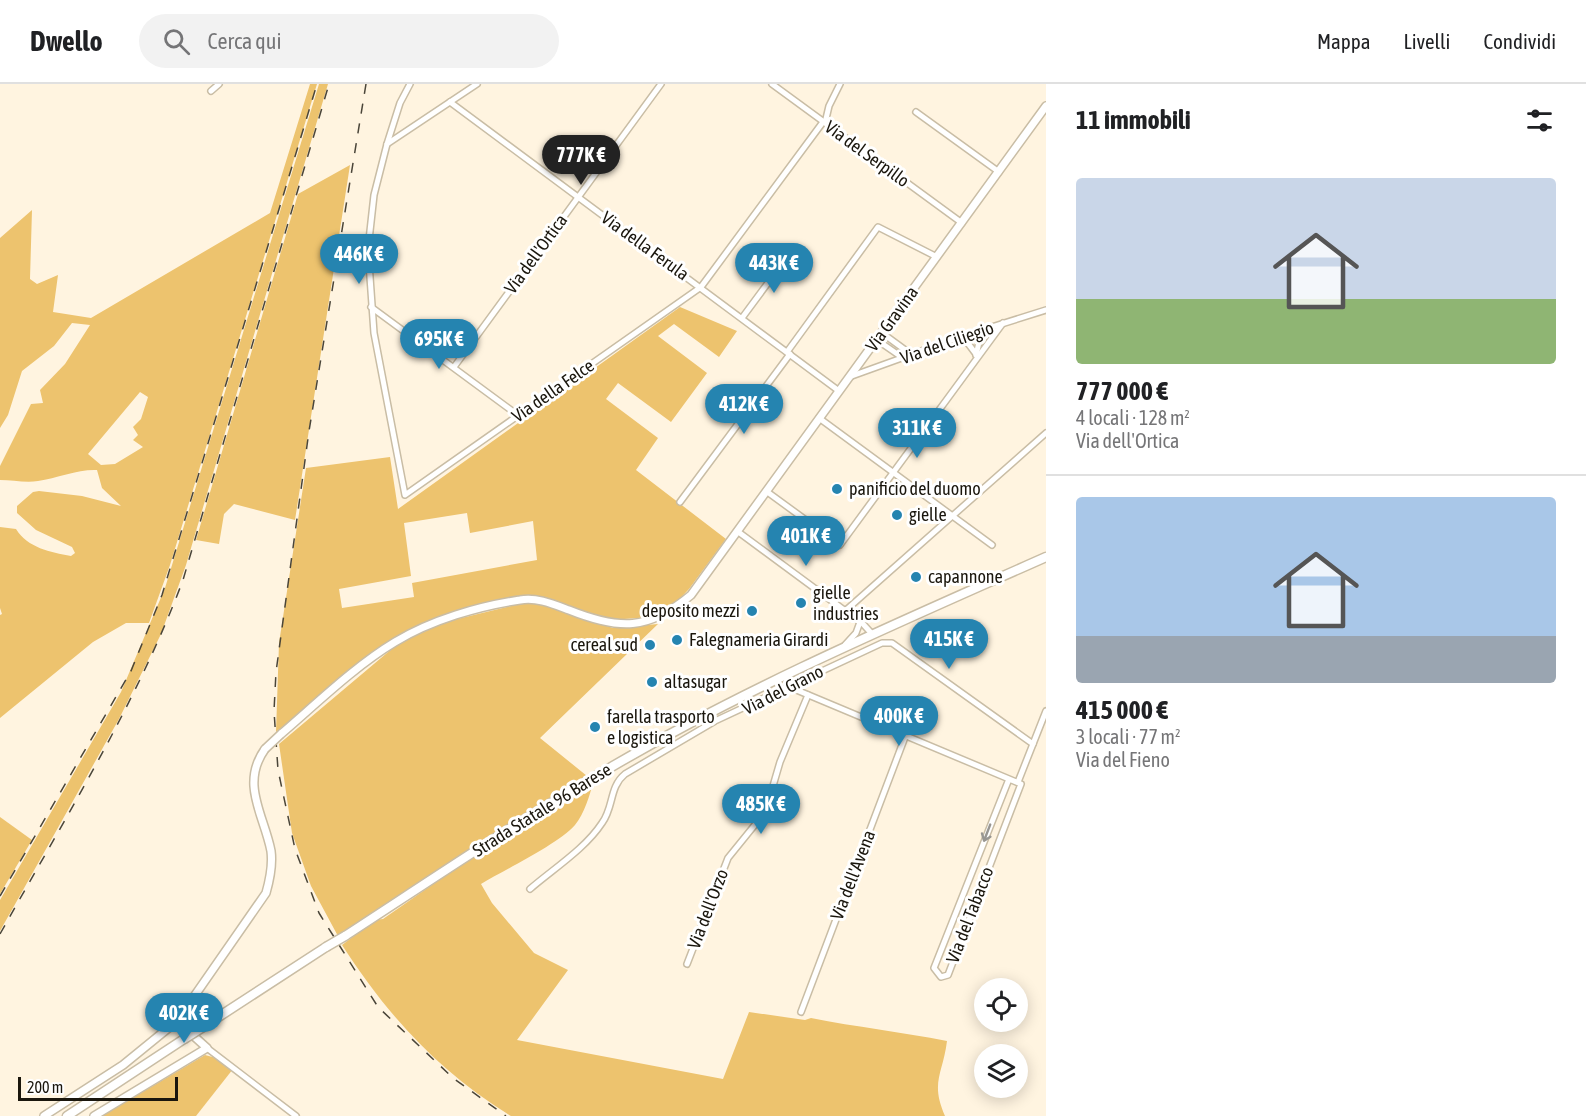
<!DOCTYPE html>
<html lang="it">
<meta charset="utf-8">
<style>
:root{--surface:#fff;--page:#f2f2f2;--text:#202124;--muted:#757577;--line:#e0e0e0;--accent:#2584b0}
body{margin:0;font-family:"Asap Condensed",sans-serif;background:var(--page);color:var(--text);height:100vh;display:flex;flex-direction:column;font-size:22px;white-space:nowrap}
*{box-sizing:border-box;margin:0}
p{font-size:20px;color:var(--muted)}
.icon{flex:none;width:33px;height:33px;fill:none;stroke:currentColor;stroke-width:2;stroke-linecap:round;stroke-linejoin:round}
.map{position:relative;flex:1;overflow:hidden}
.sheet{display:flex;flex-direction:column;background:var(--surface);width:540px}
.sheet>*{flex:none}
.tools{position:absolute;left:974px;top:894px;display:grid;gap:12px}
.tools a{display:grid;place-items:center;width:54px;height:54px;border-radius:50%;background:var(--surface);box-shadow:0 3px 15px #0003;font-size:30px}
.scale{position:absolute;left:18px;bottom:15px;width:160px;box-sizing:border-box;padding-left:6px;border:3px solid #1a160d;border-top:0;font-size:16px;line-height:21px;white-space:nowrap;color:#1a160d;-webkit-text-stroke:4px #fff;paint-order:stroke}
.price{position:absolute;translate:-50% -51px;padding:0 14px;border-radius:21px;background:var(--accent);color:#fff;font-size:20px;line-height:39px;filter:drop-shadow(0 2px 3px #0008)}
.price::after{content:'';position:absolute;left:50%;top:36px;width:18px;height:14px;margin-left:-9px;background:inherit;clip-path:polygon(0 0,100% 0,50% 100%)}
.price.active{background:#222;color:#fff}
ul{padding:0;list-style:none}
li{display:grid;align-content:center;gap:12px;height:318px;padding:0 30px}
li+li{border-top:2px solid var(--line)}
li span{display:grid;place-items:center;height:186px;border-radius:6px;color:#555}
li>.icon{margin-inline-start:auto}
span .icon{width:108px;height:108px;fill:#fffc;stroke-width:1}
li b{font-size:26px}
h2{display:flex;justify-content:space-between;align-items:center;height:72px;padding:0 30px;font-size:26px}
header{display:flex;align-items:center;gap:36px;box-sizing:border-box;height:84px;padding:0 30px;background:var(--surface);border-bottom:2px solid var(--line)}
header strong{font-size:28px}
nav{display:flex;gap:33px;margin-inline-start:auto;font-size:21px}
.search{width:420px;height:54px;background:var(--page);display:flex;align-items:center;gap:15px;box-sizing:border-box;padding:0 21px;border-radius:33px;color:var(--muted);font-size:22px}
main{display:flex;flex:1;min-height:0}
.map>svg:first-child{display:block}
</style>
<header>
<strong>Dwello</strong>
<div class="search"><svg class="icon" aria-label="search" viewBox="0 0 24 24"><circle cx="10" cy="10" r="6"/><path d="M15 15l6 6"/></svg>Cerca qui</div>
<nav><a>Mappa</a><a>Livelli</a><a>Condividi</a></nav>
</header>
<main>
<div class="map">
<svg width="1046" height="1032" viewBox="0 0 1046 1032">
<rect width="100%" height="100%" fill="#fff4e0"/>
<g fill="#edc36e" fill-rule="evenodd">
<path d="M310,0H317L170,481L149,539H126L93,558L0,634V531L2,530L0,524V443L16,445C28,464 50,468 71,472L75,469L72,463L36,446L17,429V422L33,408L39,407L82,412L121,422L102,404L97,386C79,385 57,394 38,397C26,399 12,396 0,396V382L31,320L43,319L40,306L65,280L90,241L72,239L54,262L22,287L8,331L0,344V154L32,126L30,195L37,200L58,191L53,228L91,234L270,129ZM140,308L148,313L141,335L133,343L138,351L133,356L143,363L115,380L101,381L88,370Z"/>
<polygon points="319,0 328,0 186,481 161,550 119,635 0,847 0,816 121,608 165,504"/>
<polygon points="350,81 295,436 234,420 224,430 219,460 196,456 298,110"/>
<path d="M680,223L737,247L719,273L674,240L658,252L707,289L671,338L618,299L606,315L658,354L636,386L726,455L689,505L677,518L651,533L611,536L532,511L447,531L423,540L391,557L276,648L279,559L306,384L390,373L398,425ZM467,429L470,449L533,437L537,476L412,499L414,513L342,524L339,505L411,492L404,439Z"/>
<polygon points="523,519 539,519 613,544 658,540 540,654 587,692 458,773 339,854 311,802 292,749 279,660 400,558 449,537"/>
<path d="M593,698C590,711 584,730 575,741C557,761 506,785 481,800L492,819L534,869L568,886L517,956L723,995L749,928L805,936L811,934C856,943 902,948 947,957C943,990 930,998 945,1032H511C438,987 388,932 342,861L375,836L383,835L462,780Z"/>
<polygon points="0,733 32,756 0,810"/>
<polygon points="205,971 220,975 233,985 196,1032 102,1032"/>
</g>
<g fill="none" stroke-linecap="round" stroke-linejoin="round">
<defs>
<g id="street">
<polyline points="410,0 400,19 387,60 374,111 368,165 374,249 405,411 701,203 823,38"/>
<polyline points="772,0 962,139"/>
<polyline points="211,7 219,0"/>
<polyline points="450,18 839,307"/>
<polyline points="916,28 999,88"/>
<polyline points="825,39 829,22 840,0"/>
<polyline points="387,60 477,0"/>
<polyline points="371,223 519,332"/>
<polyline points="742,234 787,173"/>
<polyline points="882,249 912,271"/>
<polyline points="960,253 967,258 976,270"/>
<polyline points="877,256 903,274"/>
<polyline points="787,268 878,143 937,173"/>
<polyline points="976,271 982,246"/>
<polyline points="454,283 661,0"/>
<polyline points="849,293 960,253 1046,226"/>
<polyline points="819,334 992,461"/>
<polyline points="766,407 840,461 1003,239"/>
<polyline points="680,418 790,270"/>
<polyline points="737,447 863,540 873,551"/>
<polyline points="845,527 1046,349"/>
<polyline points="845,561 856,549 860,538"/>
<polyline points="787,602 1021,700 948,891 941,893 934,884 1009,695"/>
<polyline points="1018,698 1046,627"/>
<path d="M530,805C553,785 585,765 602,739C614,723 609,703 625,690L715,637L882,559H892L1033,660"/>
<polyline points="687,880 728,774 758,737 768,719 780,678 808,611"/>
<polyline points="801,928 905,653"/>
<polyline points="207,964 296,1032"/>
</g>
<g id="secondary">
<path d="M281,650C316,620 355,582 395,558C431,536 479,522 520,516C537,513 553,520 569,526C619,546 648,547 691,511L1046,22"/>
<path d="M44,1032L123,981L177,937L266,809C270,795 273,782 271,767C264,731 240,700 265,665"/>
<polyline points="94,1032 207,964 177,937"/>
</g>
<g id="primary">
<path d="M345,852C434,794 521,735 613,682C752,601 900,538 1046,473"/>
<polyline points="203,943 326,863"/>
<polyline points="67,1032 184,955"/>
</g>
</defs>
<use href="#street" stroke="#c9bda5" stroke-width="8"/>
<use href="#secondary" stroke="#c9bda5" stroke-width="10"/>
<use href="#primary" stroke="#c9bda5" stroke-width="11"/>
<use href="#street" stroke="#fff" stroke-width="5"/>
<use href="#secondary" stroke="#fff" stroke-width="7"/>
<use href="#primary" stroke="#fff" stroke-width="8"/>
<g stroke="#4a4539" stroke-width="1.5" stroke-dasharray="10 10" stroke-linecap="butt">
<polyline points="366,0 309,347 276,588 274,627 278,686 295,765 319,829 378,923 453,994 506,1032"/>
<polyline points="0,812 131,587 162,511 317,0"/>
<path d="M0,850C65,734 136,621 183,496L329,0"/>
</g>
<defs>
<polyline id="secondary-bridge" points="265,665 281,650"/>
<g id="primary-bridge">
<polyline points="326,863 345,852"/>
<polyline points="184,955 203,943"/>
</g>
</defs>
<use href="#secondary-bridge" stroke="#c9bda5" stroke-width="10" stroke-linecap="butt"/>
<use href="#primary-bridge" stroke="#c9bda5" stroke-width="11" stroke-linecap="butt"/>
<use href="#secondary-bridge" stroke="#fff" stroke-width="7"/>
<use href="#primary-bridge" stroke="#fff" stroke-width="8"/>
</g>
<defs><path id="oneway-shaft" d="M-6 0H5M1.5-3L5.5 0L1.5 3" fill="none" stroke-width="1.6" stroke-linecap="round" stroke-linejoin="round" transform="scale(1.5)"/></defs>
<use stroke="#989692" href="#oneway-shaft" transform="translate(987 749) rotate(111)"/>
<g fill="#2584b0" stroke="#fff" stroke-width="2">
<circle cx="837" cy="405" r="6"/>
<circle cx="897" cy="431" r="6"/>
<circle cx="916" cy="493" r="6"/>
<circle cx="801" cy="519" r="6"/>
<circle cx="752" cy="527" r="6"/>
<circle cx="677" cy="556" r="6"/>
<circle cx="650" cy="561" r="6"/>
<circle cx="652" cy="598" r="6"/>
<circle cx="595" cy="643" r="6"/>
</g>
<g text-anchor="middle" stroke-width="6" stroke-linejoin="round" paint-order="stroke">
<g font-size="18" fill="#1a160d" stroke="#fff">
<text transform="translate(867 70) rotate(36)" y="6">Via del Serpillo</text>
<text transform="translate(645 162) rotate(36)" y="6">Via della Ferula</text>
<text transform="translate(536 170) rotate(-54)" y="6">Via dell'Ortica</text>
<text transform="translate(892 235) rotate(-54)" y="6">Via Gravina</text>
<text transform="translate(947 259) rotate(-19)" y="6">Via del Ciliegio</text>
<text transform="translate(553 307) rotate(-35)" y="6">Via della Felce</text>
<text transform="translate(783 606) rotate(-27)" y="6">Via del Grano</text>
<text transform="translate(542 726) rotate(-32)" y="6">Strada Statale 96 Barese</text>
<text transform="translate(853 791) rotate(-69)" y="6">Via dell'Avena</text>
<text transform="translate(708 825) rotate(-69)" y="6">Via dell'Orzo</text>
<text transform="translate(970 831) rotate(-69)" y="6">Via del Tabacco</text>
</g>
<g font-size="18" fill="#1a160d" stroke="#fff" text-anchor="start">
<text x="849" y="411">panificio del duomo</text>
<text x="909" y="437">gielle</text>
<text x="928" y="499">capannone</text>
<text x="813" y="515">gielle<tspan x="813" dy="21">industries</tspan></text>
<text x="740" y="533" text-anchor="end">deposito mezzi</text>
<text x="689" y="562">Falegnameria Girardi</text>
<text x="638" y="567" text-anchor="end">cereal sud</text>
<text x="664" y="604">altasugar</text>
<text x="607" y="639">farella trasporto<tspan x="607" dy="21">e logistica</tspan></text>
</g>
</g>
</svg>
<div class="tools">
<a><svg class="icon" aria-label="locate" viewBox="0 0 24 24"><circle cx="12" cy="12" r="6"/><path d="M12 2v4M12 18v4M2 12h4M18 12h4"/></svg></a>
<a><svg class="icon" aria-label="layers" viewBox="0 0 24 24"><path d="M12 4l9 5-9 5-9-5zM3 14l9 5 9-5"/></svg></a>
</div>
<div class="scale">200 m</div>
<b class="price active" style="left:581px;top:102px">777K €</b>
<b class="price" style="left:359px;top:201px">446K €</b>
<b class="price" style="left:774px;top:210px">443K €</b>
<b class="price" style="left:439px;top:286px">695K €</b>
<b class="price" style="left:744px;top:351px">412K €</b>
<b class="price" style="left:917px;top:375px">311K €</b>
<b class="price" style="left:806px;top:483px">401K €</b>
<b class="price" style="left:949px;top:586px">415K €</b>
<b class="price" style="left:899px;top:663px">400K €</b>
<b class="price" style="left:761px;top:751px">485K €</b>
<b class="price" style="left:184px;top:960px">402K €</b>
</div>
<section class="sheet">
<h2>11 immobili<svg class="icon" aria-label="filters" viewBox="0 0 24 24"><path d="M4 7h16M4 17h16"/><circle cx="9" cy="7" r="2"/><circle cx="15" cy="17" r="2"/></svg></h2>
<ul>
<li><span style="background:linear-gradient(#c9d6e8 65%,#8fb573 0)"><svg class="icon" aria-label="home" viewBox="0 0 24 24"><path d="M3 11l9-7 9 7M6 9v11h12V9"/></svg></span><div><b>777 000 €</b><p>4 locali · 128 m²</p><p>Via dell'Ortica</p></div></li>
<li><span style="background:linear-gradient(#a9c7e8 75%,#9aa5b1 0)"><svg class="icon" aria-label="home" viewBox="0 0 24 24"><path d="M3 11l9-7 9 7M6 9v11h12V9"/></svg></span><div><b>415 000 €</b><p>3 locali · 77 m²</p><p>Via del Fieno</p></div></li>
</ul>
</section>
</main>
